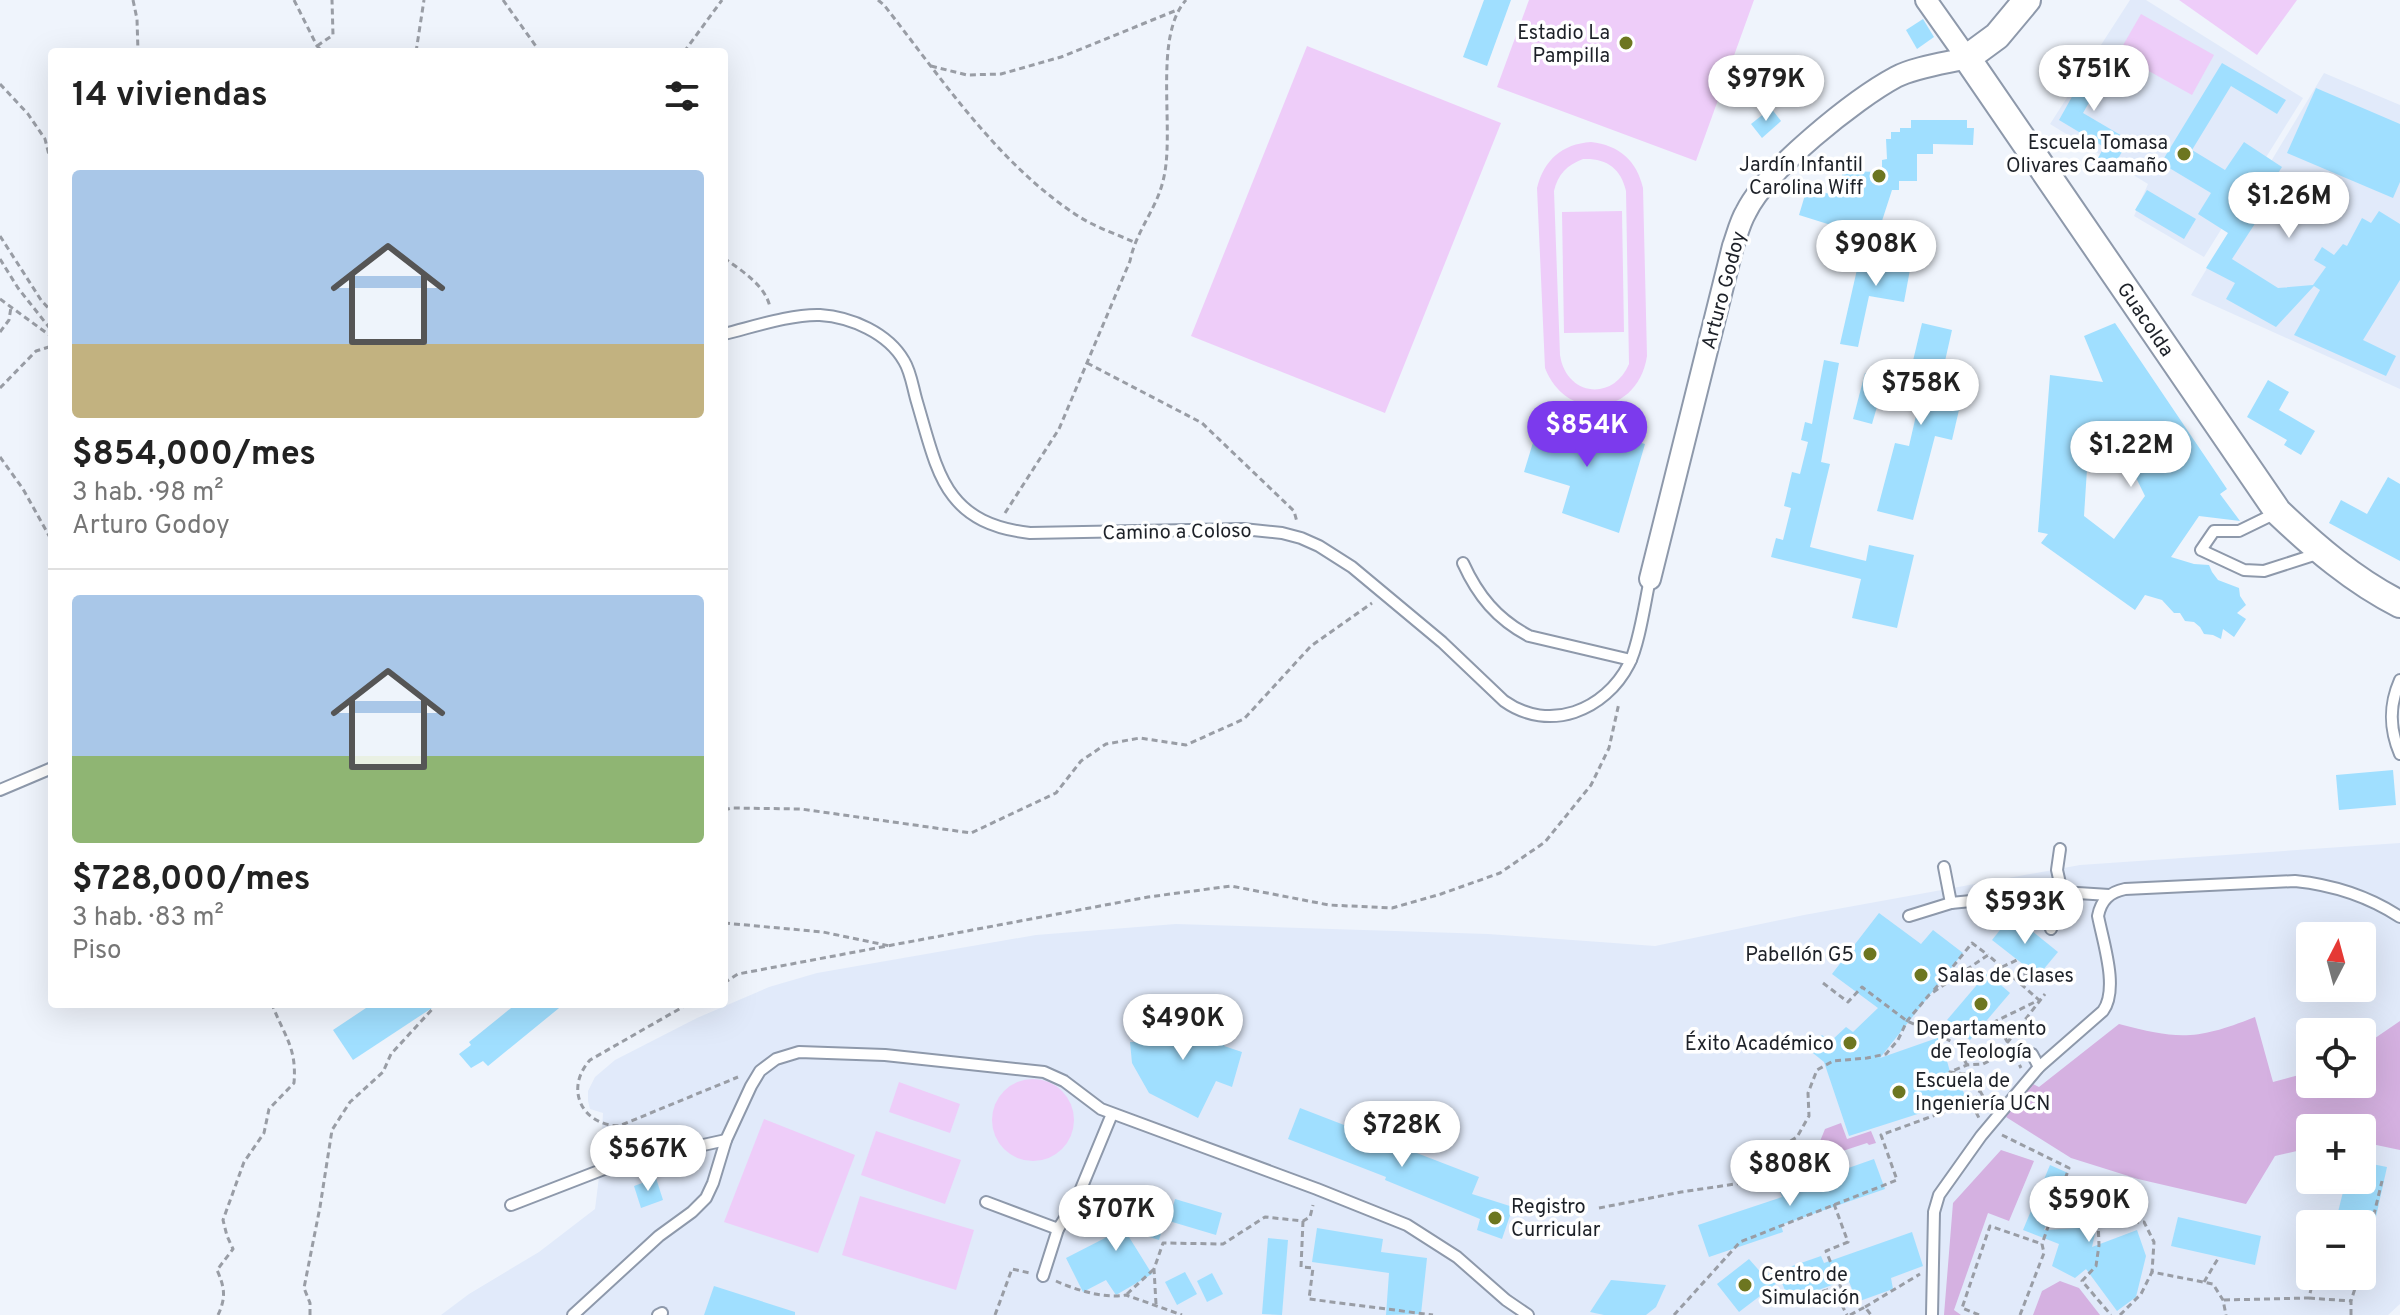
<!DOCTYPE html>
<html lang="es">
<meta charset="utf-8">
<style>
:root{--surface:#fff;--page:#f6f6f6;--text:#222;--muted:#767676;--line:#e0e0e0;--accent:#7c3aed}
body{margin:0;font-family:Overpass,sans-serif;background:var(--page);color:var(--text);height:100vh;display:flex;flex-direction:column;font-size:30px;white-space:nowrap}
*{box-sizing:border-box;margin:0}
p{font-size:26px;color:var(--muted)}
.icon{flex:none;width:44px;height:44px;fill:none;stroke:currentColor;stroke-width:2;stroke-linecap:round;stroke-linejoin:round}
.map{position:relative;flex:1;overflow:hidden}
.drawer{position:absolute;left:48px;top:48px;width:680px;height:960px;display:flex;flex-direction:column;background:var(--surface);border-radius:8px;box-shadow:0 8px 32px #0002}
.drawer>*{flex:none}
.needle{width:52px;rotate:6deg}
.buttons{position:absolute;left:2296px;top:922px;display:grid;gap:16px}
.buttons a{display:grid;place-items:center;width:80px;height:80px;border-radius:8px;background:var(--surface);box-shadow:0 8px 32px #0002;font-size:40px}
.price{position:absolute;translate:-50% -68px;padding:0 18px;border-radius:28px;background:#fff;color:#222;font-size:26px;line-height:52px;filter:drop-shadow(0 2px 4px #0008)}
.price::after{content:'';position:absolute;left:50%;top:48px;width:24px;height:18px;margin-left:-12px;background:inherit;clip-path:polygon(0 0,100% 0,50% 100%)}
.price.selected{background:var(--accent);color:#fff}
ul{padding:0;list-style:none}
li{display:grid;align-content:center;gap:16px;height:424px;padding:0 24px}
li+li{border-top:2px solid var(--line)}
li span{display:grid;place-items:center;height:248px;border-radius:8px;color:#555}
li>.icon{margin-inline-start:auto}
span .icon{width:144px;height:144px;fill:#fffc;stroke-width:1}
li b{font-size:34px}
h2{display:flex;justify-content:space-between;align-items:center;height:96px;padding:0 24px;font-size:34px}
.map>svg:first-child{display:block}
</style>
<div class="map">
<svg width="2400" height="1315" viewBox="0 0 2400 1315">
<rect width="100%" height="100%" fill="#eff4fc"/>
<g fill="#e1eafa" fill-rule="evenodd">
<polygon points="2130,0 2146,0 2303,98 2204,257 2134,216 2148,184 2050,124"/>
<polygon points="2324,73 2400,105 2400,389 2191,295"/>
<path d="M2400,843V1304L2388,1315H441L469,1294L539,1252L595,1209L600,1169L603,1113L590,1109L588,1101V1091L595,1077L615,1060L697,1018L769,987L817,973L1036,935L1176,924L1488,934L1655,946L1804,915L2080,865ZM2310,936H2362V988H2310ZM2310,1032H2362V1084H2310ZM2310,1128H2362V1180H2310ZM2310,1224H2362V1276H2310Z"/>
</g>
<g fill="#eecdf9" fill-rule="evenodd">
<polygon points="1529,0 1754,0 1696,161 1497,87"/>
<polygon points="2179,0 2297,0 2257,55"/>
<polygon points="2141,14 2214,55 2192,95 2118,54"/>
<polygon points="1307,46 1501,123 1385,413 1191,336"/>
<path d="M1591,142C1619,145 1637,161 1643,188L1647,356C1638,416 1567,424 1545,368L1537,188C1544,160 1562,144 1591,142ZM1583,159C1606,158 1621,168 1626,191L1629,364C1613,402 1566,396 1560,355L1554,191C1558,174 1567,165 1583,159Z"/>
<polygon points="1622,211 1624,332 1564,333 1562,212"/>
<circle cx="1033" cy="1120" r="41"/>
<polygon points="899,1082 960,1104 950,1133 889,1112"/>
<polygon points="764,1119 855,1155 818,1253 724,1222"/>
<polygon points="876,1131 961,1160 945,1204 861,1175"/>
<polygon points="860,1196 974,1230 956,1290 842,1255"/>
</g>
<g fill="#d5b1e1">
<path d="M2255,1017L2273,1082L2310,1072V1084H2362V1047L2400,1021V1150L2362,1142V1128H2310V1148L2275,1156L2246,1204L2138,1179L2071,1158L2006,1117L2029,1082L2039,1087L2119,1024C2179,1040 2197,1040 2255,1017Z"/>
<polygon points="1841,1123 1847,1139 1871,1131 1876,1143 1869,1145 1867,1143 1812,1161 1825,1129"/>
<polygon points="2001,1150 2034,1161 2009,1221 1988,1213 1954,1310 1961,1315 1944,1315 1953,1203"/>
<polygon points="2060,1281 2079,1288 2100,1315 2033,1315 2042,1291"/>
</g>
<g fill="#a0dfff" fill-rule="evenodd">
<polygon points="1484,0 1511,0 1487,66 1463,57"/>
<polygon points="1923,19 1934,37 1917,49 1906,30"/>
<polygon points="2097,52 2113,61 2083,113 2129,140 2113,167 2098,158 2104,147 2059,120"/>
<polygon points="2222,63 2286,100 2277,114 2231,86 2192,150 2225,170 2244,142 2282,167 2260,201 2267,205 2232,259 2278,288 2313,285 2326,267 2314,260 2322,247 2334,255 2343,244 2347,246 2362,218 2371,223 2379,211 2400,224 2400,280 2363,340 2396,356 2386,376 2294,335 2320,290 2314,286 2276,327 2226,299 2235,283 2206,268 2228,233 2198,214 2211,193 2161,163"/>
<polygon points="2316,88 2400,124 2400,182 2393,198 2287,153"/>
<polygon points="1771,108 1781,121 1762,138 1751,124"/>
<polygon points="1911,120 1967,120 1967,128 1974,128 1973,145 1933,144 1933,154 1917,154 1917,181 1899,181 1899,190 1892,190 1881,224 1871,221 1866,236 1799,215 1805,195 1811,197 1813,189 1836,196 1843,171 1882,172 1882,160 1887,159 1886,139 1891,139 1891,132 1900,132 1900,128 1911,128"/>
<polygon points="2147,190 2196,219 2184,239 2135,210"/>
<polygon points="1899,245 1914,248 1904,302 1869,296 1858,347 1840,344 1861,252 1896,260"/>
<polygon points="1922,323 1952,330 1938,392 1962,397 1952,440 1935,436 1913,520 1877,511 1895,443 1909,446 1926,372 1911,369"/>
<path d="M2115,323L2227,489L2220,494L2240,521L2199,516L2171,557L2194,564L2209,565L2212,572L2218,580L2239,588L2240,596L2246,605L2237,613L2246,619L2234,637L2223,629L2221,639L2213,635L2204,634L2200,627L2194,622L2185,621L2180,613H2174L2162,600L2145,595L2135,610L2041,543L2048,534L2038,532L2050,375L2103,382L2084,336ZM2089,438L2117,439L2145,496L2114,539L2084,516Z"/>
<polygon points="1824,360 1839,363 1821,462 1830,464 1810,547 1866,561 1869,545 1914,555 1897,628 1852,618 1861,579 1771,557 1776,538 1783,540 1791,508 1784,506 1792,472 1800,474 1808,442 1801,440 1805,422 1812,424"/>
<polygon points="1865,373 1885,379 1872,424 1853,419"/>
<polygon points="2268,380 2289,392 2279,410 2315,431 2301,455 2284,445 2287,440 2247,417"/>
<polygon points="1542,413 1645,444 1619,533 1562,513 1570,486 1524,472"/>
<polygon points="2388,477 2400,484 2400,561 2329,523 2341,500 2367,514"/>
<polygon points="2393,770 2396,805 2339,810 2336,775"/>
<polygon points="1879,913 1921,944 1933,930 1963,953 1880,1058 1940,1037 1951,1075 1959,1080 1968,1104 1955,1108 1927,1111 1849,1136 1824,1062 1808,1049 1822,1035 1830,1042 1846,1027 1853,1032 1878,1008 1832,974"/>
<polygon points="2012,915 2058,952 2038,976 1992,940"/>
<polygon points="1987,973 2010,993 1970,1040 1947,1020"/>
<polygon points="372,1004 438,1004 353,1060 333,1030"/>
<polygon points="516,1004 564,1004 488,1066 483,1061 471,1068 459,1054 471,1045 469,1042"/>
<polygon points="1149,1010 1228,1037 1224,1046 1242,1052 1232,1087 1216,1081 1198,1118 1149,1093 1132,1063 1130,1042 1139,1042"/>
<polygon points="1300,1108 1479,1177 1472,1194 1513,1207 1502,1239 1477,1230 1480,1219 1385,1180 1386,1177 1288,1139"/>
<polygon points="1874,1159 1885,1189 1781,1225 1783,1232 1709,1257 1698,1225 1782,1197 1780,1192"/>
<polygon points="2362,1162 2387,1167 2368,1253 2362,1253 2362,1224 2335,1224 2346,1180 2362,1180"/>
<polygon points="2050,1165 2068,1173 2044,1230 2079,1228 2090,1185 2105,1189 2092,1247 2137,1230 2146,1256 2136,1297 2117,1311 2086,1269 2075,1278 2052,1266 2059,1244 2023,1230"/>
<polygon points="656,1178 663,1200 641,1208 634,1186"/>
<polygon points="1175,1199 1222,1213 1216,1235 1169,1221"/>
<polygon points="1117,1206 1165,1220 1159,1240 1124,1229 1152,1274 1116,1295 1106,1280 1083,1292 1066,1258 1107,1237"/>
<polygon points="2178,1217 2261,1236 2255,1265 2171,1246"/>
<polygon points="1317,1228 1383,1239 1381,1252 1427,1258 1421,1314 1386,1315 1389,1273 1312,1262"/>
<polygon points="1912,1232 1923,1266 1891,1278 1893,1289 1857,1302 1848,1279 1789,1301 1781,1280 1739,1312 1717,1284 1749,1259 1764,1276 1821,1256 1824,1263"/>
<polygon points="1268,1238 1288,1240 1282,1315 1262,1314"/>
<polygon points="1185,1272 1197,1294 1177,1305 1165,1282"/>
<polygon points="1212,1273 1223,1294 1207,1302 1197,1281"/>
<polygon points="1611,1280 1666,1285 1656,1307 1646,1315 1604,1315 1590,1312"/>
<polygon points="714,1286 795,1312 795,1315 704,1315"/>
</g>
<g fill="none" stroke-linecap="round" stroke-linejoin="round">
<defs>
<g id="service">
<path d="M724,334C753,327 791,314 820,315C851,317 888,333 904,361C911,372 913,389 917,402C938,473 944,523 1030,533L1243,529L1282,533L1301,538L1319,546L1352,567L1442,642L1504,701C1549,733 1605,711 1629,664C1639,645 1645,602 1650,579"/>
<polyline points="2276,513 2239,531 2214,531 2201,550 2244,570 2264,571 2320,553"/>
<path d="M1463,563C1478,596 1497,619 1529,636L1631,660"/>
<path d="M2400,754C2389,728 2389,705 2400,680"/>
<polyline points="0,790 52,768"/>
<polyline points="1944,867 1951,903"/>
<polyline points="1909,916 1951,903 2062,892 2109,895"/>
<polyline points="2051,929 2062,892 2057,870 2060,849"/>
<polyline points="2032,1054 2039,1067"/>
<polyline points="986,1202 1058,1229 1076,1201 1112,1114"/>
<polyline points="511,1205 617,1164 726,1140"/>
<polyline points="1043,1276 1058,1229"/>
<polyline points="573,1315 659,1236 692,1212 706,1198 713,1183 726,1140 751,1086 760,1071 776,1059 799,1052 885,1055 1044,1072 1064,1081 1101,1109 1317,1189 1407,1225 1457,1257 1506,1300 1528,1315"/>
<polyline points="658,1315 662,1313"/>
<path d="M1932,1315L1934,1212L1939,1195L1981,1136L2039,1067L2103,1011C2119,989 2103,942 2098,916C2101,900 2110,892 2125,889L2295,881C2334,885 2368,896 2400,917"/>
</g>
<path id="minor" d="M1650,579L1733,246C1737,235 1740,222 1746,212C1766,170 1855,99 1896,77C1915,67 1946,63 1967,58L1926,0"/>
<path id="tertiary" d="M2027,0L1997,36L1967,58L2278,512C2315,547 2354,581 2400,604"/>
</defs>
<use href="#service" stroke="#8e99ab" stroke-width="14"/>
<use href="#minor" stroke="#8e99ab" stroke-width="24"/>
<use href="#tertiary" stroke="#8e99ab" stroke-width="30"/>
<g stroke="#999da5" stroke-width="3" stroke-dasharray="6 4" stroke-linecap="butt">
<polyline points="133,0 137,19 138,52"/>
<polyline points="294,0 317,46 323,52"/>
<polyline points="503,0 540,52"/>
<path d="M878,0L884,5C942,79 998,164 1078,216C1095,227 1116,234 1134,242"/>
<polyline points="317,46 333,35 332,0"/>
<polyline points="416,52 424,0"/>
<polyline points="684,52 722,0"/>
<polyline points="931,66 967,75 1001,74 1061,57 1177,10"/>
<polyline points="0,84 28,114 45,139 52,167"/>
<polyline points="0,236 41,300 52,312"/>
<path d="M724,258C742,271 765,285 770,307"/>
<polyline points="0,259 18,288 52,331"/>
<polyline points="0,299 52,337"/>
<polyline points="0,332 9,320 11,307"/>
<polyline points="1087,363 1202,423 1294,511 1297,522"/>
<polyline points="0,388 36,351 52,346"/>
<polyline points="0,457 23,489 52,541"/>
<path d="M1005,513L1059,429L1130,261C1136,231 1156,210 1163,181C1176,132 1152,38 1186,0"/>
<polyline points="724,810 732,808 801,809 971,833 1056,793 1081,761 1106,744 1140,738 1186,745 1244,719 1311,646 1372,603"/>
<polyline points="724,923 823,932 890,946"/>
<polyline points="2002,967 2017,960"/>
<polyline points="2014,978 2033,972"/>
<polyline points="724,983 738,974 1148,897 1231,886 1329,905 1392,908 1441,894 1500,873 1545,842 1591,785 1609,748 1619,703"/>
<polyline points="1823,983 1848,1002 1862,987 1907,1021 1955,1043 1967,1065"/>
<polyline points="1934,990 1972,943 1988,955"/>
<path d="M688,1004L590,1060C564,1089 582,1125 619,1126L738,1077"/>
<polyline points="2007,1043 2045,994"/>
<polyline points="2015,1056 2021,1068"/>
<polyline points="1980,1091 1988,1105"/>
<polyline points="2002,1135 2069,1168 2054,1210 2102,1223 2144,1222 2154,1242 2152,1272"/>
<polyline points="1834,1204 1848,1242 1826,1251 1844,1295 1838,1297"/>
<polyline points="1599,1208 1681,1192 1742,1183 1765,1157 1797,1137 1809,1116 1808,1093 1817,1070 1833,1061 1867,1058 1886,1054 1898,1040 1907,1021 1929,995 1988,955 2039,1000 1996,1021 2015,1056 2000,1055 1983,1064 1967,1065 1950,1072 1974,1075 1982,1085 1978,1096 1971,1102 1979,1118"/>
<polyline points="1303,1221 1301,1267 1313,1268 1309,1299 1433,1315"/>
<polyline points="2098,1221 2099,1245 2096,1266 2082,1281 2111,1315"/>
<polyline points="2362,1264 2382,1181"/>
<path d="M1056,1281C1076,1290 1104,1299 1126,1295L1182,1315"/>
<polyline points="2204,1282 2219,1257"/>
<polyline points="1813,1292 1809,1296 1833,1288 1847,1315"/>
<polyline points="1127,1294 1154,1269"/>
<polyline points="2309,1298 2351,1301"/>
<polyline points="2224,1300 2309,1298 2314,1276"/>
<polyline points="1156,1304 1154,1269 1163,1243 1223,1244 1265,1217 1303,1221 1310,1217 1313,1205"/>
<polyline points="1865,1307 1920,1274"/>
<path d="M218,1315C226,1298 225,1288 217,1270L233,1249L227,1236L223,1220L244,1162L264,1133L269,1109L294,1083C297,1047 284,1036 272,1004"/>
<polyline points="310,1315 310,1303 304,1288 320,1207 332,1130 350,1102 383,1072 391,1054 437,1004"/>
<polyline points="995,1315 1012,1269 1030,1273"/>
<polyline points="1674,1315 1740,1242 1897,1180 1881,1135 1971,1102"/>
<polyline points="1850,1315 1865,1307 1871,1315"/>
<polyline points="1979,1315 1962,1308 1990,1226 2042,1244"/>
<polyline points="2020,1315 2044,1253 2042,1244 2054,1210"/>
<polyline points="2120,1315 2141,1294 2152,1272 2213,1284 2223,1300 2226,1315"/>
<polyline points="2351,1315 2351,1301 2359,1276"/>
</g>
<use href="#service" stroke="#fff" stroke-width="10"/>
<use href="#minor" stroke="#fff" stroke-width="20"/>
<use href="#tertiary" stroke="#fff" stroke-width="26"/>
</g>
<g fill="#6d7620" stroke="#fff" stroke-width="3">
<circle cx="1626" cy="43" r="8"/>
<circle cx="2184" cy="154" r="8"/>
<circle cx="1879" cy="176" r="8"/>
<circle cx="1870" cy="954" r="8"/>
<circle cx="1921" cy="975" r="8"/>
<circle cx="1981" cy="1004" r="8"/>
<circle cx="1850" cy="1043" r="8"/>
<circle cx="1899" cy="1092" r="8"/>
<circle cx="1495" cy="1218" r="8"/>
<circle cx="1745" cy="1285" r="8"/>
</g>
<g text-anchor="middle" stroke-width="7" stroke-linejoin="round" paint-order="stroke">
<g font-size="20" fill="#1d2128" stroke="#fff" text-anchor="end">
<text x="1610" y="39">Estadio La<tspan x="1610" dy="23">Pampilla</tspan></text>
<text x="2168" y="149">Escuela Tomasa<tspan x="2168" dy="23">Olivares Caamaño</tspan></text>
<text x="1863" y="171">Jardín Infantil<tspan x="1863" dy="23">Carolina Wiff</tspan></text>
<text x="1854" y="961">Pabellón G5</text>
<text x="1937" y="982" text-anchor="start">Salas de Clases</text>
<text x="1981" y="1035" text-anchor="middle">Departamento<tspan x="1981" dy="23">de Teología</tspan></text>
<text x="1834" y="1050">Éxito Académico</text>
<text x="1915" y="1087" text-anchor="start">Escuela de<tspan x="1915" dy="23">Ingeniería UCN</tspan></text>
<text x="1511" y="1213" text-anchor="start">Registro<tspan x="1511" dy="23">Curricular</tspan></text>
<text x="1761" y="1281" text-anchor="start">Centro de<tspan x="1761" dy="23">Simulación</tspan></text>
</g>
<g font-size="20" fill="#1d2128" stroke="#fff">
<text transform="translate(1723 290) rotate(-75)" y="7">Arturo Godoy</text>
<text transform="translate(2146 319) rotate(56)" y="7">Guacolda</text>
<text transform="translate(1177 531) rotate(-1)" y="7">Camino a Coloso</text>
</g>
</g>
</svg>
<div class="buttons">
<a><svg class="needle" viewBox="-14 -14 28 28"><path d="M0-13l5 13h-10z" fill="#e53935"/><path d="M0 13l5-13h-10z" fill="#767676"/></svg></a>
<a><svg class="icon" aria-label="locate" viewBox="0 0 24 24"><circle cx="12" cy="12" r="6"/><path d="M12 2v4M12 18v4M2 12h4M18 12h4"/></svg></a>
<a>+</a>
<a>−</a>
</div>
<b class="price" style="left:2094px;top:113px">$751K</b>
<b class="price" style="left:1766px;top:123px">$979K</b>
<b class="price" style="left:2289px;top:240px">$1.26M</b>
<b class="price" style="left:1876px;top:288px">$908K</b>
<b class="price" style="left:1921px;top:427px">$758K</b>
<b class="price selected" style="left:1587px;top:469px">$854K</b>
<b class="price" style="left:2131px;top:489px">$1.22M</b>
<b class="price" style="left:2025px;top:946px">$593K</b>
<b class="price" style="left:1183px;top:1062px">$490K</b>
<b class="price" style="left:1402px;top:1169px">$728K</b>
<b class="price" style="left:648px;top:1193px">$567K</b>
<b class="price" style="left:1790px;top:1208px">$808K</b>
<b class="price" style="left:2089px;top:1244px">$590K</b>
<b class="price" style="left:1116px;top:1253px">$707K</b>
<section class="drawer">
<h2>14 viviendas<svg class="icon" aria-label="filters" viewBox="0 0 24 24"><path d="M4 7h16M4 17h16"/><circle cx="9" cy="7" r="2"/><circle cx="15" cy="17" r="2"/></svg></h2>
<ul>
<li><span style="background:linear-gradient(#a9c7e8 70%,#c2b280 0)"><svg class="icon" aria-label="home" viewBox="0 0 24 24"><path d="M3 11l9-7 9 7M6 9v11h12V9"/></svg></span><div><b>$854,000/mes</b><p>3 hab. · 98 m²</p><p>Arturo Godoy</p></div></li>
<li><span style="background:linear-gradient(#a9c7e8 65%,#8fb573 0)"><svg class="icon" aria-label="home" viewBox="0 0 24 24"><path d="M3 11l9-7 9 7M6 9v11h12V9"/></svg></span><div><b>$728,000/mes</b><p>3 hab. · 83 m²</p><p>Piso</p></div></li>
</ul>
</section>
</div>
